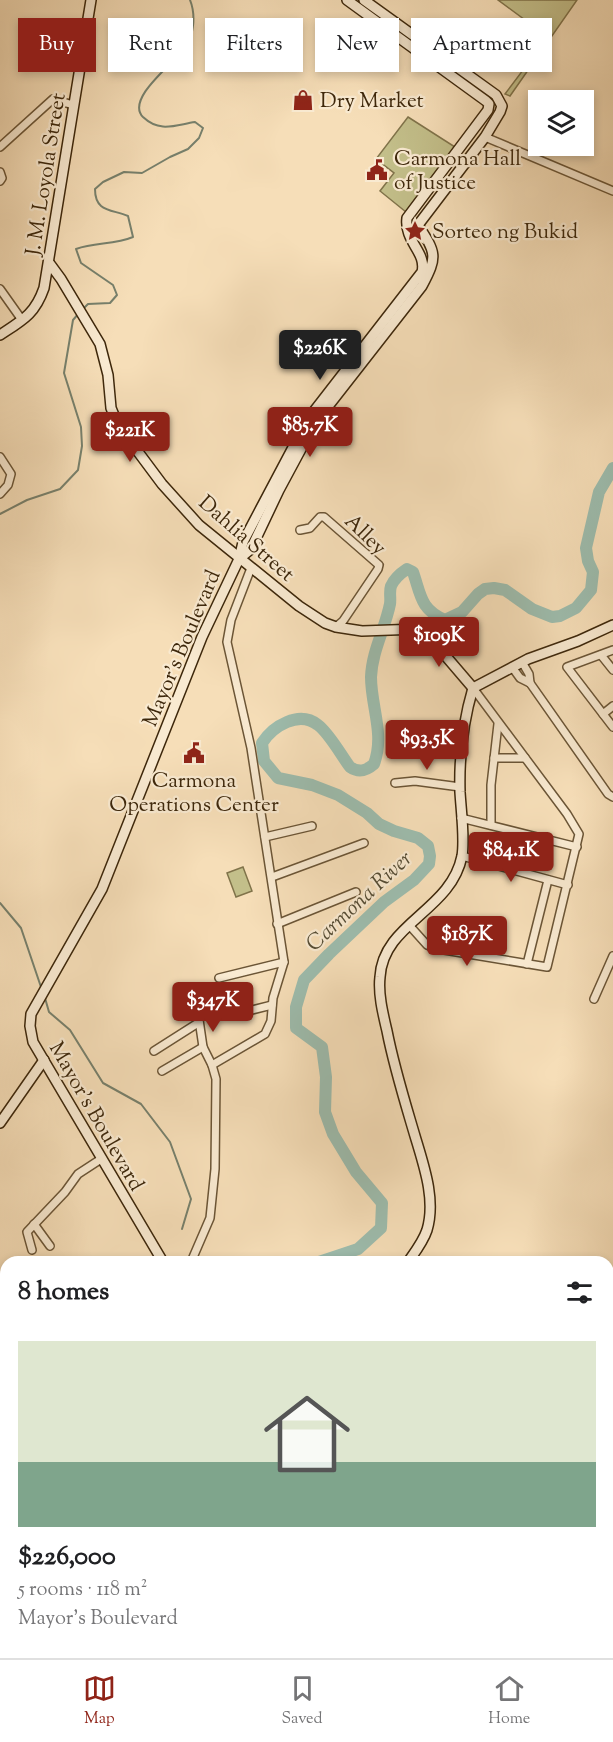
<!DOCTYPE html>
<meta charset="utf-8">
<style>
:root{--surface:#fff;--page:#f6f6f6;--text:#202124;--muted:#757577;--line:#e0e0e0;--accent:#8f2418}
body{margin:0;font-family:"Sorts Mill Goudy",serif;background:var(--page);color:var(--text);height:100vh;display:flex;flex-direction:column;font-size:22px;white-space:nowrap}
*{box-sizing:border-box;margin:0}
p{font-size:20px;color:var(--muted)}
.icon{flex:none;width:33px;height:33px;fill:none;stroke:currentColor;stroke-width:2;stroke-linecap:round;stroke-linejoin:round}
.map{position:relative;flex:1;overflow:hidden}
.panel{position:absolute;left:0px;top:1256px;width:614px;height:404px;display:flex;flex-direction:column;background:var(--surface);border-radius:18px 18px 0 0;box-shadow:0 3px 9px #0003}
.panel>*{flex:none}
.banner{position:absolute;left:18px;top:18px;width:578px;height:54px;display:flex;gap:12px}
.tools{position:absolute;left:528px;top:90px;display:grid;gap:12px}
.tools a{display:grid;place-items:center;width:66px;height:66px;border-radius:0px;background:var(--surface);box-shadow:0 3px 9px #0003;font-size:30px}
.price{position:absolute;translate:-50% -51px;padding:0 14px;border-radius:6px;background:var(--accent);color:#fff;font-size:20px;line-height:39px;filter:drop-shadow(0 2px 3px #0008)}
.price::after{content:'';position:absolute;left:50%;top:36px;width:18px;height:14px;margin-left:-9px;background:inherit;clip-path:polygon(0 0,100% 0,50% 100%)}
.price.active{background:#222;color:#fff}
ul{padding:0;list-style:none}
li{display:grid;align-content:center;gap:12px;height:318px;padding:0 18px}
li span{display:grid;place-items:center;height:186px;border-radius:0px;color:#555}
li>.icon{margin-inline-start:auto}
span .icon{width:108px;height:108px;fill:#fffc;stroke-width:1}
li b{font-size:26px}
h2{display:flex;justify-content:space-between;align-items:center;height:72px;padding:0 18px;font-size:26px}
.pill{padding:0 21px;border-radius:0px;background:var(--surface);box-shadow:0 3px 9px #0003;font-size:21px;line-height:54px}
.pill.active{background:var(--accent);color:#fff}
.tabs{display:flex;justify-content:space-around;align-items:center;height:84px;border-top:2px solid var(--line);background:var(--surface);font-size:16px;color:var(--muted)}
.tabs a{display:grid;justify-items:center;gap:3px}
.tabs .active{color:var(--accent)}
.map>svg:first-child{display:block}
</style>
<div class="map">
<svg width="613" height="1658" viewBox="0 0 613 1658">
<rect width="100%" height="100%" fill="#f6deb8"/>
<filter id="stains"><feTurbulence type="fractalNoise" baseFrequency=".00333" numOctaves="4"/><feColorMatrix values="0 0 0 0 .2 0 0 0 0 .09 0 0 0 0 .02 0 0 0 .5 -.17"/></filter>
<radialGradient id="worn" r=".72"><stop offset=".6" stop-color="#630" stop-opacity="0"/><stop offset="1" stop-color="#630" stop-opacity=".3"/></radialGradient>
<g fill="#c3bf8a" stroke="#80734a" stroke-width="1.5">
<polygon points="498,0 577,0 510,96 505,94 548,37"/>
<polygon points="408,117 455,147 406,212 380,191 394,173 376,159"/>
<polygon points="243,867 252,891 236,897 227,873"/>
</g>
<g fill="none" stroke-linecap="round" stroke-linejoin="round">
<g stroke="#77806c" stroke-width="2">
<path d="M83,309L88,304L110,303L117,295L113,285L81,263L76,249C95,242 114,245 133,237L128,216C111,209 95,212 95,189L103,182L124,172L142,173L170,157L188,149L199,138L203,128L195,122C175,125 160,133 143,117C125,99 174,63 185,48C194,35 196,15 190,0"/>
<polyline points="0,514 27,500 60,489 78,470 82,446 81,427 64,373 73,320 79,313"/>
<polyline points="0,903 21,928 42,990"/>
<polyline points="45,998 49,1012 70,1030 103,1083 141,1104 170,1142 191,1199 182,1229"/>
<polyline points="0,1402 6,1401"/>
</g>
<g stroke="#9dbcad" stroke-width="12">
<path d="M319,1262L358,1249L381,1228L382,1203L356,1172L333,1134L325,1112L326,1077L322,1047L296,1028V1007L304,980L329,954L384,902L414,880L429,864L430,856L428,846L418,838L394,831L379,824L367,813L338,795L312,785L278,778L264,761L262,743C273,726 299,710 318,725C329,733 341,755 350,767C359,773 366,771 374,764C385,734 371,707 371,677C372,651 385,629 390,604C391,598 389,592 391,586C394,579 401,573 407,569L413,572C421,595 420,609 445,620L462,612L478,594L485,589L494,588L505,590L532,609L552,617L560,616L576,608L591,590L593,572L588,561L586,548L599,492L613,468"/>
<polyline points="161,1658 162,1653"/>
</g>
<defs>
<g id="street">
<polyline points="485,137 613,191"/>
<polyline points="0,147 53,99 73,105"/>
<polyline points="0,172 2,178 0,181"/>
<polyline points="0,289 22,320"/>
<polyline points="0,457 11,474 8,485 0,494"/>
<polyline points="300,530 310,528 320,517 324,517 379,565 378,569 343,621 336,627"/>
<polyline points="613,650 567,667 613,727"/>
<polyline points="601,655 613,670"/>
<polyline points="522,662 529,674 530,683"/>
<polyline points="512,667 520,678 530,683 608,794 613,797"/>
<polyline points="603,714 613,706"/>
<polyline points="494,758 525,758"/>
<polyline points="395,783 415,781 460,787"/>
<polyline points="461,818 577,847"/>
<polyline points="491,825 491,785 498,724"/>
<polyline points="265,837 312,826"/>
<polyline points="462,856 568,885"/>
<polyline points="272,877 364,843"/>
<polyline points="277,924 356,892"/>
<polyline points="409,925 427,945 438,949 547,967 579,834 567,814 473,688"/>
<polyline points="527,964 548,880"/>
<polyline points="219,978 284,962"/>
<polyline points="594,999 613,956"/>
<polyline points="197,1006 203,1047 212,1065"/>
<polyline points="240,1013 272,1005"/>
<polyline points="154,1051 198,1023"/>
<polyline points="162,1071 203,1047"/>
<polyline points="34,1224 50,1246"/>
<polyline points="32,1250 27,1232 65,1192 78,1174 101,1159"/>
<polyline points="191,1262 210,1218 215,1169 216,1079 212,1065 265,1034 271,1021 273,998 284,962 251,748 227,642 231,620 251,568"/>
</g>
<g id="secondary">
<polyline points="50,264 61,279 100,344 108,375 111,408 118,425 162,484 199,525 299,606 325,623 336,627 362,631 419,629 426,633 473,688"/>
<path d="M0,335C23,320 35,314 44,288L91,0"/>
<path d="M239,559L251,549L279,490L315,423L422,286C438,256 436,253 418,225L485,137L500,112L502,106L496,95L364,0"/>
<polyline points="473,688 528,659 578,641 613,625"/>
<polyline points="0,1123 44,1060"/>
<path d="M163,1262L33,1042L30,1026L31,1014L102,889L202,637L239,559L243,542L308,419L422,272C427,252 404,242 407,218L488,110L489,104L486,101L347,0"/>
<path d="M408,1262C415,1252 423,1242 427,1230C436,1200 424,1166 415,1136C405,1102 394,1067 387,1031C383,1014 378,994 380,977C383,923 451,911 462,856C465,839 461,810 460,792C459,757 463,722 473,688"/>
<polyline points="97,1658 100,1653"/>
<polyline points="213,1658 214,1653"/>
</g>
</defs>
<use href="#street" stroke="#6b5536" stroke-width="10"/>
<use href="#secondary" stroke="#3d270b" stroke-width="12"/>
<use href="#street" stroke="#f9ead1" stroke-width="7"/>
<use href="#secondary" stroke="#f9ead1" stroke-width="9"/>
</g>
<defs>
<symbol id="shop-bare" viewBox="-9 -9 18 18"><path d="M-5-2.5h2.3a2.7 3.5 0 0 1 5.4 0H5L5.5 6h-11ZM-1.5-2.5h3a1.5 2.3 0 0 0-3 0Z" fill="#8f2418" stroke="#f9ead1" stroke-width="2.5" paint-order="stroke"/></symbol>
<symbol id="civic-bare" viewBox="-9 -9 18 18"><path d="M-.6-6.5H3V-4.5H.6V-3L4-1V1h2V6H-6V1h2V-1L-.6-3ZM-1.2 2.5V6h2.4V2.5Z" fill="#8f2418" stroke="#f9ead1" stroke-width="2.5" paint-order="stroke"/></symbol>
<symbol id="sight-bare" viewBox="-9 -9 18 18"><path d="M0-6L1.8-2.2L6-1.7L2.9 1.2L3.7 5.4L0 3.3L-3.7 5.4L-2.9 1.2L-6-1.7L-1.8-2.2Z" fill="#8f2418" stroke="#f9ead1" stroke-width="2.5" paint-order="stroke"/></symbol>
</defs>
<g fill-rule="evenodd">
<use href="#shop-bare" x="288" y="85" width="30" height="30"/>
<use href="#civic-bare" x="362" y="155" width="30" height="30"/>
<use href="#sight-bare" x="400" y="216" width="30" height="30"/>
<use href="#civic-bare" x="179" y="738" width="30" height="30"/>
</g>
<g text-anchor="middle" stroke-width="4.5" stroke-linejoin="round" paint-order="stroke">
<g font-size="21" fill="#3d270b" stroke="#f9ead1" text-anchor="start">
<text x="320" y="107">Dry Market</text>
<text x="394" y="165">Carmona Hall<tspan x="394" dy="24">of Justice</tspan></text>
<text x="432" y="238">Sorteo ng Bukid</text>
<text x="194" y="787" text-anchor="middle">Carmona<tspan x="194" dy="24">Operations Center</tspan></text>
</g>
<g font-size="21" fill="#3d270b" stroke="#f9ead1">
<text transform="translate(45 174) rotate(-81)" y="7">J. M. Loyola Street</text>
<text transform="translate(366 534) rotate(44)" y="7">Alley</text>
<text transform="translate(247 538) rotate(41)" y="7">Dahlia Street</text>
<text transform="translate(181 648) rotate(-67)" y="7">Mayor's Boulevard</text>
<text transform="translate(97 1116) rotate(60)" y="7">Mayor's Boulevard</text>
</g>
<g font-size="22" font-style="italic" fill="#554c34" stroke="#f9ead1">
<text transform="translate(358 900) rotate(-43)" y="8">Carmona River</text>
</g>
</g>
<rect width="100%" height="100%" filter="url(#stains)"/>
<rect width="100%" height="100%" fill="url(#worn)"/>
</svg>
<div class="tools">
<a><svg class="icon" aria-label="layers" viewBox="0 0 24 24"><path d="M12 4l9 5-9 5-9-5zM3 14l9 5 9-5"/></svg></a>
</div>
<b class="price active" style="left:320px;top:381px">$226K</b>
<b class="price" style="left:310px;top:458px">$85.7K</b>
<b class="price" style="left:130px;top:463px">$221K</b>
<b class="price" style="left:439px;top:668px">$109K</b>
<b class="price" style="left:427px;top:771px">$93.5K</b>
<b class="price" style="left:511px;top:883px">$84.1K</b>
<b class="price" style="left:467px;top:967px">$187K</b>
<b class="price" style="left:213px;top:1033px">$347K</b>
<div class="banner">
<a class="pill active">Buy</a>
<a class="pill">Rent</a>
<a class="pill">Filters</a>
<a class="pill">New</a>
<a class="pill">Apartment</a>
</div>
<section class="panel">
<h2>8 homes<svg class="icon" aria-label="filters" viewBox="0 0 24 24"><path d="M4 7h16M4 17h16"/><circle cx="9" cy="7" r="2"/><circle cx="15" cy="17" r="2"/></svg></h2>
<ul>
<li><span style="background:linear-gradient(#dfe7d0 65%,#7fa58c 0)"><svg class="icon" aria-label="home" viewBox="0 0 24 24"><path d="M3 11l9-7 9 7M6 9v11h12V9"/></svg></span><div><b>$226,000</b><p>5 rooms · 118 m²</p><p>Mayor's Boulevard</p></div></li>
</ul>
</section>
</div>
<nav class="tabs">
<a class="active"><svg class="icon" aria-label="map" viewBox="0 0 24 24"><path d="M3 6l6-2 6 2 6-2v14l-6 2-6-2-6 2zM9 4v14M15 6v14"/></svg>Map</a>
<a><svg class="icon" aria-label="saved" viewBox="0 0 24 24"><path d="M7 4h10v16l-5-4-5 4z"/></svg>Saved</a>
<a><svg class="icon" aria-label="home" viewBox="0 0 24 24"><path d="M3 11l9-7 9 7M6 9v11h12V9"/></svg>Home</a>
</nav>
